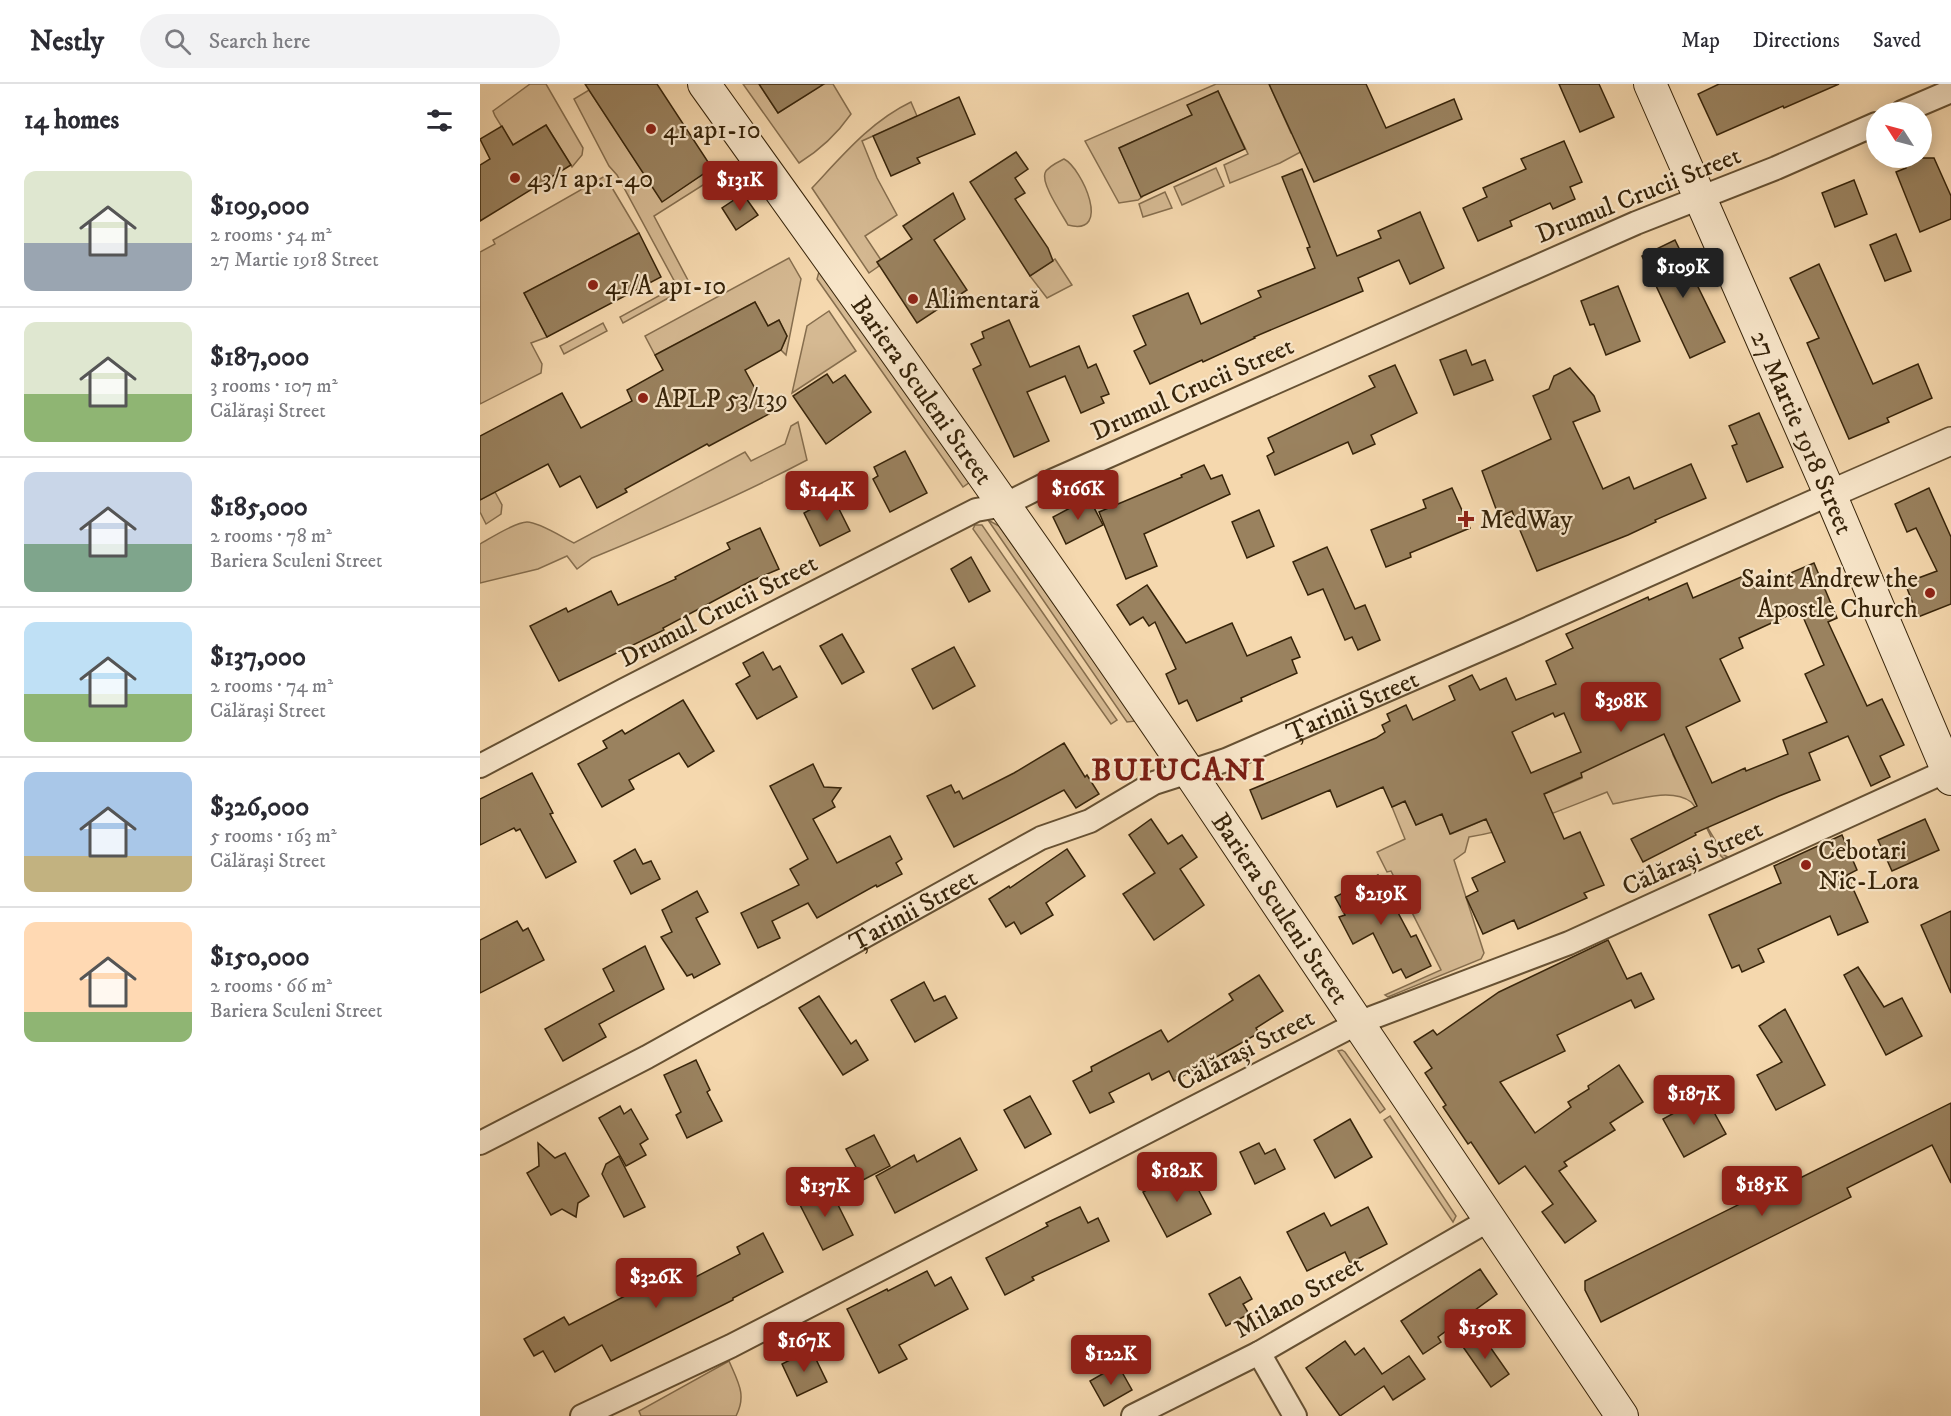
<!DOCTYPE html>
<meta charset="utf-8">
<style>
:root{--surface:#fff;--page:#f2f2f3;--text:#2b2b33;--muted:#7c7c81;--line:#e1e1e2;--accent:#8f2418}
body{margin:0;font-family:"IM FELL DW Pica",serif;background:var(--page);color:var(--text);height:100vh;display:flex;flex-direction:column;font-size:22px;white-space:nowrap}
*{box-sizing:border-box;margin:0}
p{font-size:20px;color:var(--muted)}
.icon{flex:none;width:33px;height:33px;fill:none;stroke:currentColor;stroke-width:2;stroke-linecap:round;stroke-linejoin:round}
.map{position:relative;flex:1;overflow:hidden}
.drawer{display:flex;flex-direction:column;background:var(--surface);width:480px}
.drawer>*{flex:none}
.needle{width:39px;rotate:306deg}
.controls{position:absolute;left:1386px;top:18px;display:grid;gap:12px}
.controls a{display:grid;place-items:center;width:66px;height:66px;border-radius:50%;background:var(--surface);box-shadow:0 3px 15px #0003;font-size:30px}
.price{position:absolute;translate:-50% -51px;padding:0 14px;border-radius:6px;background:var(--accent);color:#fff;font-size:20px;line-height:39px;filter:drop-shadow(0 2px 3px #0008)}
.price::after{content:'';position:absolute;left:50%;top:36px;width:18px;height:14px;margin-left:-9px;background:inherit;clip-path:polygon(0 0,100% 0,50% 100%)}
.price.on{background:#222;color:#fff}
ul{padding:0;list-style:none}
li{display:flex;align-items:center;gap:18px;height:150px;padding:0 24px}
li+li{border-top:2px solid var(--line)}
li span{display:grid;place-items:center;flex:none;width:168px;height:120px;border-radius:12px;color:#555}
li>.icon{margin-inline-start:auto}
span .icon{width:72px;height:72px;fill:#fffc;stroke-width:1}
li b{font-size:26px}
h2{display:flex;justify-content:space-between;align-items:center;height:72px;padding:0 24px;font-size:26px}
header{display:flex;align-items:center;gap:36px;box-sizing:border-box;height:84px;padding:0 30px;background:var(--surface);border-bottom:2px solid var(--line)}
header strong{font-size:28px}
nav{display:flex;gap:33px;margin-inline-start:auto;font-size:21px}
.search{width:420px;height:54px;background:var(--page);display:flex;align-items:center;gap:15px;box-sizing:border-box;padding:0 21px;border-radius:33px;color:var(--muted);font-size:22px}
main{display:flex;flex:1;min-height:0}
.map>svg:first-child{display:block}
</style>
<header>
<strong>Nestly</strong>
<div class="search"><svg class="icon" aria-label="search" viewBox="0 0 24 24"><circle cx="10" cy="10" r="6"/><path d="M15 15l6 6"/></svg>Search here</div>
<nav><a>Map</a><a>Directions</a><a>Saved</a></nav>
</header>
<main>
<section class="drawer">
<h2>14 homes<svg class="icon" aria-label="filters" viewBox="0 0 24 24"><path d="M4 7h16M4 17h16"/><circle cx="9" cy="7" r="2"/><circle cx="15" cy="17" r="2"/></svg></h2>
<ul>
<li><span style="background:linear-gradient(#dfe7d0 60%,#9aa5b1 0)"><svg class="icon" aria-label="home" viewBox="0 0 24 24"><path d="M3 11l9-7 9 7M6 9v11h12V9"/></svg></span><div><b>$109,000</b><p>2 rooms · 54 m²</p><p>27 Martie 1918 Street</p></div></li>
<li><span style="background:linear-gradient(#dfe7d0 60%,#8fb573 0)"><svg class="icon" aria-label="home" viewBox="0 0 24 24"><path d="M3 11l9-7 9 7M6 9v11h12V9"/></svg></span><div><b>$187,000</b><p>3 rooms · 107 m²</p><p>Călărași Street</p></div></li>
<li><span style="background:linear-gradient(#c9d6e8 60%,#7fa58c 0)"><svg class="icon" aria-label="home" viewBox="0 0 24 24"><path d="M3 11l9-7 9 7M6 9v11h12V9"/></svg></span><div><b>$185,000</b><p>2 rooms · 78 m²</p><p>Bariera Sculeni Street</p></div></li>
<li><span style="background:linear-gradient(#bfe0f5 60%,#8fb573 0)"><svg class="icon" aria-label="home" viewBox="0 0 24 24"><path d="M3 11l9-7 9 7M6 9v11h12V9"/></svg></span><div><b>$137,000</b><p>2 rooms · 74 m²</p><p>Călărași Street</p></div></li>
<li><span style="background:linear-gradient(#a9c7e8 70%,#c2b280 0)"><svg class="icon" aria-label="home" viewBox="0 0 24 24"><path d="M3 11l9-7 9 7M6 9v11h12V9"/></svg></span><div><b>$326,000</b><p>5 rooms · 163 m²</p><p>Călărași Street</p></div></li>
<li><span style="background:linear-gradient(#ffd9b3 75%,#8fb573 0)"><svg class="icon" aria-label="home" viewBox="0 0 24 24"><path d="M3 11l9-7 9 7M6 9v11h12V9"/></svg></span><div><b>$150,000</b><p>2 rooms · 66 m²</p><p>Bariera Sculeni Street</p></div></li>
</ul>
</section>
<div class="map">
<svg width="1471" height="1332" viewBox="0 0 1471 1332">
<rect width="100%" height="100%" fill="#f5d8ae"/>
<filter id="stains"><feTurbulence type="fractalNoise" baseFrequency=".00333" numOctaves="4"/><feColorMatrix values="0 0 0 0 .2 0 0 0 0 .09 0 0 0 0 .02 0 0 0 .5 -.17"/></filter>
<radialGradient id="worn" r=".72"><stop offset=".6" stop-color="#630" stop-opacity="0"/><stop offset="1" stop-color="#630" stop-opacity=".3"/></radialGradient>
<g fill="#d5b992" stroke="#866e4e" stroke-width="1.5">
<polygon points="50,0 66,0 103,64 102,71 92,83 66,41 33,61 15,32 13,27"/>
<path d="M263,0H279L298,29L339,3L338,0H353L371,30C357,50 340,66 319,79Z"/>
<polygon points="736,0 789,0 811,49 838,37 845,55 800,79 750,99 744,81 768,70 738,7 712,31 639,64 662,113 658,116 639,119 605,57"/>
<polygon points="109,6 182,117 237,81 242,89 174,132 210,200 201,207 143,239 140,233 197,202 137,91 129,82 94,15"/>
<path d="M431,18L437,32L382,57L397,94L417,131L385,152L401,176L397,178L399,182L389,189L332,104C362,72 391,37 431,18Z"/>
<path d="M584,75C602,84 633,153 588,141C582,130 561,100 565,89C567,83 578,78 584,75Z"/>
<polygon points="736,84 744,102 702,121 694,103"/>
<polygon points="125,92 159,149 44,209 67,253 51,259 62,280 61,289 0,320 0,168 15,160 13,156"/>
<polygon points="685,108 692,124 663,133 659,120"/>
<polygon points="309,174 321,195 306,271 301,266 307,252 299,236 288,242 275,218 175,271 165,252"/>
<polygon points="575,175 592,201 567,214 550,192"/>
<polygon points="340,184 490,398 483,403 337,195"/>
<polygon points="349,227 376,267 312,309 327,242"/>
<polygon points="123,239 127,247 84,270 80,262"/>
<path d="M318,338L327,376C257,413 185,444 112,474L97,485L87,472L58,485L0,499V460C11,454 35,438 47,438C59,438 82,453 94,459L265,368L271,377L305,360L311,342Z"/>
<polygon points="15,408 22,421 21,430 6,440 0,428 0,416"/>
<polygon points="508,436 519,442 656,637 647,638"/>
<polygon points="495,441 502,441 637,636 631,640 493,445"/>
<path d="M1186,640L1193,671L1229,746L1244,771L1248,773L1244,775L1240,771C1234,760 1219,725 1211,718C1192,703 1154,716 1133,720L1127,708C1081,726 1038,745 989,753L985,768L974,776L1004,869L1001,875L908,913L905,911L961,886L911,787L907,788L897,768L925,755L912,723L925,717L936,741L961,728L971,750L1102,694L1096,678Z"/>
<polygon points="862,966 865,968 905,1025 900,1029 858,967"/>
<polygon points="910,1032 976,1132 973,1138 904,1036"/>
<path d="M249,1277C258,1298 267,1311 256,1332H161L159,1327Z"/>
</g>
<g fill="#9a825f" stroke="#37240a" stroke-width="1.5" fill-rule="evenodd">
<polygon points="105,0 177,0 232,84 182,118"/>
<polygon points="279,0 344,0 298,29"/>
<polygon points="789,0 886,0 906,44 974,15 982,35 834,98"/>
<polygon points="1079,0 1119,0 1134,33 1100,48"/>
<polygon points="1239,0 1359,0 1304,24 1303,22 1237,51 1218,10"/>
<polygon points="738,7 765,65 661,113 639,64 712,31 707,21"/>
<polygon points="479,13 495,50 437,74 440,79 411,92 393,52"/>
<polygon points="66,41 91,81 0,137 0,81 10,75 0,55 22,42 33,61"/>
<polygon points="1084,57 1102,98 1090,103 1095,115 1073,125 1070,119 1030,137 1032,142 998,157 983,124 1007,113 1003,104 1046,85 1041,75"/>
<polygon points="536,68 548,85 535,94 545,109 535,115 568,164 573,177 550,192 490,98"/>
<polygon points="1422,74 1454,74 1471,112 1471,135 1440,148 1416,88 1426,84"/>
<polygon points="822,85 857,172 901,154 898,147 940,128 964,184 930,200 919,176 878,194 883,207 774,253 775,254 723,278 722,276 670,300 654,267 666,261 653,232 708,209 721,240 781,213 778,207 835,184 827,164 830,163 802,93"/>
<polygon points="1374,96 1387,130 1355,143 1342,109"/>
<polygon points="473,109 485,135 454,156 487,206 437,239 397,178 432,155 423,142"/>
<polygon points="263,110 278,131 256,146 242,124"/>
<polygon points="159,149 181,193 67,253 44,209"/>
<polygon points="1416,150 1431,187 1405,197 1390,161"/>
<polygon points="1195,156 1245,258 1210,274 1162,172"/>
<polygon points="1339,180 1393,300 1438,280 1452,314 1407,334 1409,338 1369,355 1327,259 1339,254 1310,194"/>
<polygon points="1138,202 1160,257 1126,271 1114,240 1110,241 1101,217"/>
<polygon points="275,218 288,242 299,236 307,252 301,266 265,286 289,330 229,362 227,360 145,405 147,408 117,424 100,392 80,403 68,380 0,416 0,352 82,309 101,344 152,317 147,306 183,286 175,271"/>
<polygon points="529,236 550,283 599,262 608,284 616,280 629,310 621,313 624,319 601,329 585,292 547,308 569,357 534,373 493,285 501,281 491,260 504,254 502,248"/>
<polygon points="986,266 992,281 1005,276 1013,296 974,311 960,276"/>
<polygon points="915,281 937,329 891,351 895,360 873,370 868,358 795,391 787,372 794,368 788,354 895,303 889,292"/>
<polygon points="1090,284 1114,312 1120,327 1093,338 1123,405 1149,393 1154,405 1211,380 1226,414 1175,436 1176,438 1148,451 1057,487 1032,427 1019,433 1002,387 1071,355 1053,312 1069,305 1074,292"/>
<polygon points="347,290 353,299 365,291 391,328 346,360 313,312"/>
<polygon points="1279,329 1303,383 1267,398 1252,362 1257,360 1249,342"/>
<polygon points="425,367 447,409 410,428 393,395 398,392 394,383"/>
<polygon points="724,381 731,395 742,391 750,410 664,450 677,482 646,495 619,428 702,393 701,391"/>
<polygon points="972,404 990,444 930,469 931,473 906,483 891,446 946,424 943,416"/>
<polygon points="1449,404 1471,453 1471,520 1438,533 1425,499 1457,487 1436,444 1427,448 1415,420"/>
<polygon points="353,413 370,447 340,462 324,429"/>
<polygon points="609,414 623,441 586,460 573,433"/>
<polygon points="779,426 794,462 767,474 752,438"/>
<polygon points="280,444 299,485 271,497 183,544 184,546 79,597 50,542 86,524 88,528 131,507 138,521 196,495 195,493 250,465 247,459"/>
<polygon points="847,463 875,525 885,521 900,556 878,566 872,553 865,556 843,505 828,511 813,478"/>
<polygon points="491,473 510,507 489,518 471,485"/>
<path d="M1334,479L1357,534L1348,538L1387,622L1402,615L1424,661L1400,672L1410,693L1391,702L1368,652L1329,669L1340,696L1299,712L1215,749L1216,751L1163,778L1151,755L1217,722L1184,650L1101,689L1102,693L1064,710L1084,755L1100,748L1124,801L1104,809L1107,814L1038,845L1034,836L1003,850L986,813L998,807L992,794L1025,778L1006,735L970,750L962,730L936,741L925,717L912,723L903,703L857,723L850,706L782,735L770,706L896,654L905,648L902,641L910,637L907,630L926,621L933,636L975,616L969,602L992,591L1000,606L1026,594L1036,616L1076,600L1066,577L1093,564L1086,550L1168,513L1169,516L1207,499L1213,514L1268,490L1275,504ZM1320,526L1344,581L1325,590L1347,638L1303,656L1308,670L1266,687L1265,684L1232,699L1206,643L1260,617L1240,575L1263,564L1259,554ZM1073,629L1075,633L1084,629L1101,668L1051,689L1032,648Z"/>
<polygon points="667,501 706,559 752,539 767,572 811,553 820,573 812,576 817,589 761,614 762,617 717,637 707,616 699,620 686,590 696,585 675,538 669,542 663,533 650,541 637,521"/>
<polygon points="362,550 384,588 362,600 340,562"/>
<polygon points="474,563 495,602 453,625 432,585"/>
<polygon points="283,568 293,586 300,582 317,613 277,635 256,600 270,592 263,579"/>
<polygon points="203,616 234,667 208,683 199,669 149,696 154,705 122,723 98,680 127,664 123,657 142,646 145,650"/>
<polygon points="584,659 605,693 607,691 619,710 596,724 584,706 474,763 447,712 471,701 475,709 479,707 483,715 534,689"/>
<polygon points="333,680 344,703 361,704 352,717 355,723 333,735 357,779 410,752 422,775 416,779 422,790 397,803 396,801 337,834 328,819 292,837 300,854 278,864 261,829 319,801 310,785 328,775 290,702"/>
<polygon points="52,689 73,729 70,730 96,778 66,794 40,745 36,747 34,744 0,761 0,715"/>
<polygon points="671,735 688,760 702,751 717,773 700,785 724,821 674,856 643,810 675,789 649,751"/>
<polygon points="1445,735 1459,766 1412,787 1398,756"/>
<polygon points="1362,751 1377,786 1367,791 1388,838 1358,851 1350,832 1278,865 1284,878 1262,888 1259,881 1252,884 1229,831 1301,799 1294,782"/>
<polygon points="155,765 163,780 171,777 180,795 151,810 134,777"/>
<polygon points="587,765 605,792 566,819 573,831 541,850 534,838 526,843 509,815 529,802 530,804"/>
<polygon points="898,791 931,853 936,851 951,882 926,894 921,885 913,889 893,849 873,860 859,833 865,831 855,813"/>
<polygon points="217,807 228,828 216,834 240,880 214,894 212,890 207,892 181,853 192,848 182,826"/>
<polygon points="1471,827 1471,909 1441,841"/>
<polygon points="37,837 43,847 48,844 64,876 0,909 0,856"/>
<polygon points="1128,856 1147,895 1161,889 1174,915 1155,924 1151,916 1077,951 1085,967 1020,998 1055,1049 1091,1023 1088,1018 1109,1005 1108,1002 1139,981 1163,1018 1130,1039 1135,1046 1084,1078 1087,1082 1079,1087 1116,1137 1085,1159 1062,1128 1073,1120 1045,1082 1019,1100 991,1058 988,1060 963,1023 966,1021 945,989 952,984 934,958 953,946 957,951 1019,908"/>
<polygon points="165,862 184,905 119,940 126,953 83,977 65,945 134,907 123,885"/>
<polygon points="1378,883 1404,923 1422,914 1442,952 1406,971 1364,891"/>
<polygon points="779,891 803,927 776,944 779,949 694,997 689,987 672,996 669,989 629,1009 634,1018 610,1029 593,997 612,987 611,983 681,946 688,958 753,916 749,910"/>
<polygon points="444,898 454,917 465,912 477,934 435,958 411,916"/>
<polygon points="339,912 371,960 376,956 388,976 363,991 319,924"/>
<polygon points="1305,925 1345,1001 1296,1026 1277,991 1302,978 1279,942"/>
<polygon points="216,976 230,1006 227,1008 242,1037 207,1054 196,1031 201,1028 184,991"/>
<polygon points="550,1012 571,1050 545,1064 524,1026"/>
<polygon points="1225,1012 1246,1050 1204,1073 1183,1035"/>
<polygon points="1471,1019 1471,1099 1452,1061 1367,1104 1371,1113 1121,1238 1105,1206 1105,1197 1302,1099 1304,1102"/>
<polygon points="140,1022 144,1030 151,1025 168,1055 160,1060 166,1071 146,1082 119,1034"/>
<polygon points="870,1035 892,1073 855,1094 834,1056"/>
<polygon points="394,1051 410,1082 383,1096 366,1065"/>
<polygon points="480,1054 497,1086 415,1129 396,1092 434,1071 437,1078"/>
<polygon points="58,1059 75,1074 85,1069 109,1112 98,1119 96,1133 82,1125 71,1131 47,1089 59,1082"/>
<polygon points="779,1059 785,1070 795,1065 805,1085 775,1100 760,1068"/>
<polygon points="139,1072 165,1123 144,1133 122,1090 126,1080"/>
<polygon points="707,1084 731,1130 687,1153 663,1108"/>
<polygon points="338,1102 344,1115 353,1111 373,1151 343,1166 316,1113"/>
<polygon points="600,1123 608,1139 618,1134 629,1157 552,1193 554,1196 525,1211 506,1174 568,1142 566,1139"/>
<polygon points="888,1123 907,1160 870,1179 865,1168 827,1187 807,1148 844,1129 851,1142"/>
<polygon points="283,1149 303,1188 253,1214 253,1216 131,1277 122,1261 75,1288 63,1267 54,1272 44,1255 84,1233 89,1241 168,1200 175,1214 260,1170 257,1163"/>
<polygon points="1000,1185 1017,1210 958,1253 961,1258 943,1270 921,1237"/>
<polygon points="447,1187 455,1202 471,1193 488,1225 419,1261 427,1275 399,1289 367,1225 407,1205 408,1207"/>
<polygon points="760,1193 772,1215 763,1220 769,1230 746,1242 729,1210"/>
<polygon points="1001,1250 1029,1290 1011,1303 981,1260"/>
<polygon points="865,1257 875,1271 884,1264 902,1290 929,1272 945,1295 913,1316 904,1302 860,1332 826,1284"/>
<polygon points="331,1265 347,1298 317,1312 302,1280"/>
<polygon points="638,1281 652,1306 624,1322 610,1297"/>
</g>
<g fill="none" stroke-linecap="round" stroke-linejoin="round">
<defs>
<g id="minor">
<polyline points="1422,28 1471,7"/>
<polyline points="0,682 144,606 496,426 524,421 574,396 1156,139 1296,84 1396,40"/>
<path id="s1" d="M0,1059L167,973L561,754L610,737L674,699L746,676L1029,553L1350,410"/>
<polyline points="779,1269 815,1332"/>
<polyline points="102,1332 251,1262 878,939 1089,859 1471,685"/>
<polyline points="653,1332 779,1269 1009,1136"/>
</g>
<polyline id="tertiary" points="1350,410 1471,357"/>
<g id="secondary">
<path id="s2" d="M224,0C388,229 553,458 711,691C856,904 997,1119 1142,1332"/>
<path id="s3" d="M1170,0L1350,410L1471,695"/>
</g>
</defs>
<use href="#minor" stroke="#665133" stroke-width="26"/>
<use href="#tertiary" stroke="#665133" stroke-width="30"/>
<use href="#secondary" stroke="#37240a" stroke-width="34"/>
<use href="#minor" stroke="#f8e6ca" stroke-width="22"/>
<use href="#tertiary" stroke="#f8e6ca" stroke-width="27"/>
<use href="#secondary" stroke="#f8e6ca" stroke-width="32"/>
</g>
<g fill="#8f2418" stroke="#f8e6ca" stroke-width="2">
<circle cx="171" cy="45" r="6"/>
<circle cx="35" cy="94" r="6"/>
<circle cx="113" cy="201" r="6"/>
<circle cx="433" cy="215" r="6"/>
<circle cx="163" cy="314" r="6"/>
<path d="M983 426h6v6h6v6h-6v6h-6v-6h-6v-6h6z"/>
<circle cx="1450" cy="509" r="6"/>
<circle cx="1326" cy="781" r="6"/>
</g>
<g text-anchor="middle" stroke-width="4.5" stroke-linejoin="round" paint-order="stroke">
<g font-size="26" fill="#37240a" stroke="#f8e6ca" text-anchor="start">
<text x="183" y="54">41 ap1-10</text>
<text x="47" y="103">43/1 ap.1-40</text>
<text x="125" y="210">41/A ap1-10</text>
<text x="445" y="224">Alimentară</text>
<text x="175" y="323">APLP 53/139</text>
<text x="1000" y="444">MedWay</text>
<text x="1438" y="503" text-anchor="end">Saint Andrew the<tspan x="1438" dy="30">Apostle Church</tspan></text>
<text x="1338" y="775">Cebotari<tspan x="1338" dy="30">Nic-Lora</tspan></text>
</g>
<g font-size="26" fill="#37240a" stroke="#f8e6ca">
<text transform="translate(1158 110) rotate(-22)" y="9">Drumul Crucii Street</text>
<text transform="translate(712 304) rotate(-24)" y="9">Drumul Crucii Street</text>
<text dy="9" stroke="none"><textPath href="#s2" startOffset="376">Bariera Sculeni Street</textPath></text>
<text dy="9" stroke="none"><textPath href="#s3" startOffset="380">27 Martie 1918 Street</textPath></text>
<text transform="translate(238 526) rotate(-27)" y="9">Drumul Crucii Street</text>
<text dy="9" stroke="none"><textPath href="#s1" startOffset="978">Țarinii Street</textPath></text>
<text transform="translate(1212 773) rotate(-24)" y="9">Călărași Street</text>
<text dy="9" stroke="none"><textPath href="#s1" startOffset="492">Țarinii Street</textPath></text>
<text dy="9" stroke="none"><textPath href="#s2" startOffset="1006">Bariera Sculeni Street</textPath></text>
<text transform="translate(765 965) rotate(-27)" y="9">Călărași Street</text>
<text transform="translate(818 1212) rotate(-29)" y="9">Milano Street</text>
</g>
<g font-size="32" font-weight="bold" letter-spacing="1.5" fill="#7a1f14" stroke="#f8e6ca">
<text x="699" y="696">BUIUCANI</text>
</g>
</g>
<rect width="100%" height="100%" filter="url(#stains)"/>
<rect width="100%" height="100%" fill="url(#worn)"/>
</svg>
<div class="controls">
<a><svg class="needle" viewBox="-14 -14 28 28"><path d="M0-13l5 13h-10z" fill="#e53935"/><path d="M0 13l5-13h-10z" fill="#7c7c81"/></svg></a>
</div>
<b class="price" style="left:260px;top:128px">$131K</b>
<b class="price on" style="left:1203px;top:215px">$109K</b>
<b class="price" style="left:598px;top:437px">$166K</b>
<b class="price" style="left:347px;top:438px">$144K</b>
<b class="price" style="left:1141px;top:649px">$398K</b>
<b class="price" style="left:901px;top:842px">$219K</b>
<b class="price" style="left:1214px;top:1042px">$187K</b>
<b class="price" style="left:697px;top:1119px">$182K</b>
<b class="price" style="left:1282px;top:1133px">$185K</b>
<b class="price" style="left:345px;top:1134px">$137K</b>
<b class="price" style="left:176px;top:1225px">$326K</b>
<b class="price" style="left:1005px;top:1276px">$150K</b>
<b class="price" style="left:324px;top:1289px">$167K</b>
<b class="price" style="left:631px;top:1302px">$122K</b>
</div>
</main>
